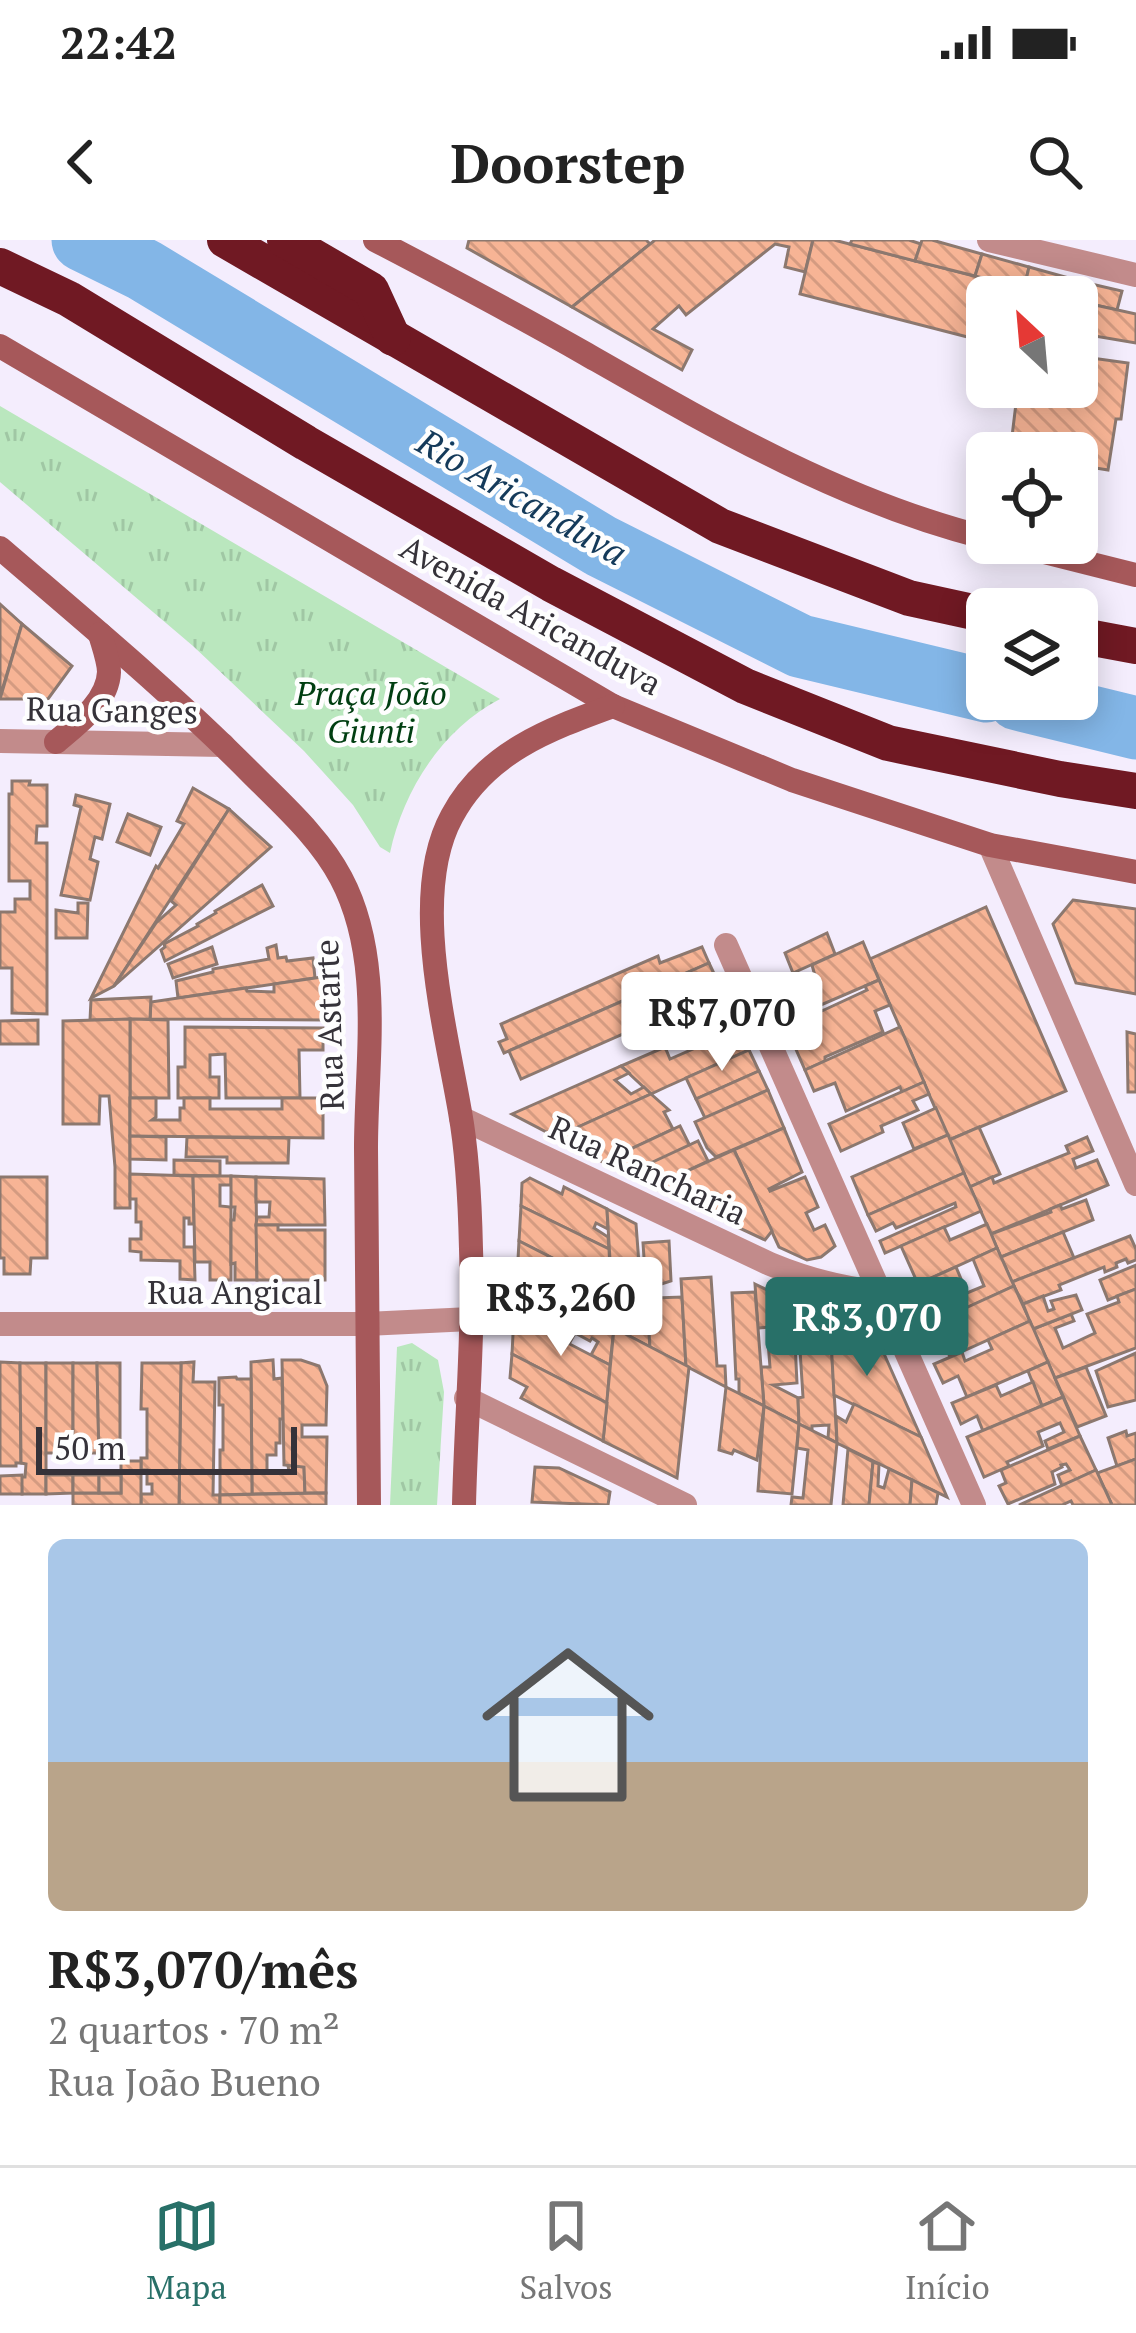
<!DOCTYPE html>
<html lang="pt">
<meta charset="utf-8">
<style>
:root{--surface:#fff;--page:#f6f6f6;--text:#222;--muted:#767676;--line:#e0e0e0;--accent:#287068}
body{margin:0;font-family:"PT Serif",serif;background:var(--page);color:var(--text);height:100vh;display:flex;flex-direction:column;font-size:45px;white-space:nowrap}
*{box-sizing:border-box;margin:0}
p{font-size:39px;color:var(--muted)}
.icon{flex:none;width:66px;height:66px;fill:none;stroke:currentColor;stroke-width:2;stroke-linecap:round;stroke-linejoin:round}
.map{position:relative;height:1265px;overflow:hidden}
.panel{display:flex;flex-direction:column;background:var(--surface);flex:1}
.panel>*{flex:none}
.needle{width:78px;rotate:334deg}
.controls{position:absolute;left:966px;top:36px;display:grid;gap:24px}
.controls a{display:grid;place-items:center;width:132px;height:132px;border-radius:18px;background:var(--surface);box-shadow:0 6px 30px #0003;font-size:60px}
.scale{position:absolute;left:36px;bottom:30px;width:261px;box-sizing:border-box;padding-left:12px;border:6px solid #353239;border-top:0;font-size:33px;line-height:42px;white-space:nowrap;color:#353239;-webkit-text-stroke:9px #fefefe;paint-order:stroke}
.price{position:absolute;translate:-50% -102px;padding:0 27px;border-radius:12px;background:#fff;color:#222;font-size:39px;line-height:78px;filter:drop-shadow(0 3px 6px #0008)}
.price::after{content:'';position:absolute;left:50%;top:72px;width:36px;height:27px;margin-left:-18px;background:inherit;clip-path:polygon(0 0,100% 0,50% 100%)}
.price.current{background:var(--accent);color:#fff}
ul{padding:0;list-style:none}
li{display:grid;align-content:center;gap:24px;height:636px;padding:0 48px}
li+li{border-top:3px solid var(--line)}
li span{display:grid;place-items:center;height:372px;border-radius:18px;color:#555}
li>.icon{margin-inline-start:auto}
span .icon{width:216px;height:216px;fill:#fffc;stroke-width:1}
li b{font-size:51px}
.status{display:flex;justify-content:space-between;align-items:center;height:84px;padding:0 60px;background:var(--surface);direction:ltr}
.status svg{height:33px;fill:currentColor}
header{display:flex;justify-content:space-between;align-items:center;height:156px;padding:0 48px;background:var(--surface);font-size:54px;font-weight:800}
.tab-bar{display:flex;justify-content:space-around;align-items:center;height:168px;border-top:3px solid var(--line);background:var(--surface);font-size:33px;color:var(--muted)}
.tab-bar a{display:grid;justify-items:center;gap:6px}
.tab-bar .current{color:var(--accent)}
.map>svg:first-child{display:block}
</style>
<div class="status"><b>22:42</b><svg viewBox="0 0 49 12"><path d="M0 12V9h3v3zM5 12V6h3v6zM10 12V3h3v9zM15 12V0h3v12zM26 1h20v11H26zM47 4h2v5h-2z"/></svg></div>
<header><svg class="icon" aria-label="back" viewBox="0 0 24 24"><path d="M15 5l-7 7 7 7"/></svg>Doorstep<svg class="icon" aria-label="search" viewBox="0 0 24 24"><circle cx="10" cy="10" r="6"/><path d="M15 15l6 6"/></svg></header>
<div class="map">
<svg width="1136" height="1265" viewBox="0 0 1136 1265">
<defs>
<pattern id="park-tufts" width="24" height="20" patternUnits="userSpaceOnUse" patternTransform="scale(3)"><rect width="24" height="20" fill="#bae7be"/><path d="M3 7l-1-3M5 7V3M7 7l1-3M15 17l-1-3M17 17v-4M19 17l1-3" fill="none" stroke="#a0c7a4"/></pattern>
<pattern id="building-back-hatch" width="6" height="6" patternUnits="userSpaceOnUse" patternTransform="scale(3)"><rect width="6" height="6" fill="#f7b495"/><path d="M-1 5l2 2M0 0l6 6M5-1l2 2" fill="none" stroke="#d49b81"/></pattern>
</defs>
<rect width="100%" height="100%" fill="#f4edfd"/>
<g fill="url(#park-tufts)">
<path d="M0,166L500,459C442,489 403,551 390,613L380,607L353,565L304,511L193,406L0,242Z"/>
<polygon points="412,1103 438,1120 444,1152 437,1265 390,1265 397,1107"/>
</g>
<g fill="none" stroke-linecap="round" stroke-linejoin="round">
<g stroke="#83b6e7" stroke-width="63">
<polyline points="83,0 144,30 601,306 800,406 987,451"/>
<polyline points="1018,459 1136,488"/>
</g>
</g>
<g fill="url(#building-back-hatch)" stroke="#8c786f" stroke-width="3">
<polygon points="469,0 646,0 650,4 572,67 467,8"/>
<polygon points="655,0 813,0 805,32 785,27 789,7 775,4 686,75 679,66 653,89 692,110 682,130 572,67"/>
<polygon points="813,0 834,0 1017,47 1014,57 987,57 987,102 800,54"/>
<polygon points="852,0 909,0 921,4 915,21 850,4"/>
<polygon points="922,0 932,0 982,14 975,36 915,21"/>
<polygon points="982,14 1029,27 1024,49 975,36"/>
<polygon points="1029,27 1087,43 1082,62 1077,61 1077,57 1059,57 1024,49"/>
<polygon points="1087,43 1122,51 1117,70 1082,62"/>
<polygon points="1077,61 1136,74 1136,103 1077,93"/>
<polygon points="1077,116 1128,123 1121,179 1116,179 1108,230 1077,225 1077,213 1010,213 1018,147 1077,147"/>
<polygon points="0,364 22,384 0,457"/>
<polygon points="22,384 72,426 48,459 0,459"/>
<polygon points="12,541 30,541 29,545 47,545 47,586 37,586 36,603 47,603 47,774 12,773 12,728 0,728 0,672 15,672 15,659 30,659 30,641 9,641 9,554 12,554"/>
<polygon points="193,548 229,569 114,746 91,758 156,626 158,628 184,584 177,581"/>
<polygon points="76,555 110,564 102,599 95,597 90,619 98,622 90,660 61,655 81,567 74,565"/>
<polygon points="229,569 271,607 114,746 156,683 176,665 171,661"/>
<polygon points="128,574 161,587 150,615 117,602"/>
<polygon points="262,645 273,666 165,721 161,710 165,707 164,704 198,686 197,684 216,673 215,671"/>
<polygon points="1073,660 1136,669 1136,754 1076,743 1053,684"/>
<polygon points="78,663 88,663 87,698 56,698 56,670 78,673"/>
<polygon points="986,667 1066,851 949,900 870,719"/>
<polygon points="827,693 835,714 793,733 785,713"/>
<polygon points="863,702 879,740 800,774 792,754 817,743 812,725"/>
<polygon points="276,705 278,718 286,717 287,721 313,718 315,738 178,758 176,741 213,732 213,729 269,719 267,708"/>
<polygon points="212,707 217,724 173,738 168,724"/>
<polygon points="702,707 709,723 504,813 499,802 507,799 501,784 658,716 660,723"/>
<polygon points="709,723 734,776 695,793 684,767 521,839 509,811"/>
<polygon points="322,737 323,780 150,779 151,762 246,748 247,751 274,752 274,744"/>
<polygon points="879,740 890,765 875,771 883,792 825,817 825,821 805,830 784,782 800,774 805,778 824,770 867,750 865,746"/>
<polygon points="151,757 150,779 90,780 91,760"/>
<polygon points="734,776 749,810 666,847 651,854 621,826 665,807 670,819 718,798 712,786"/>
<polygon points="130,779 168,780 169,858 130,858"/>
<polygon points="130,779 130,968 115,968 115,927 109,856 100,856 99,884 63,884 63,781"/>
<polygon points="38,780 38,804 0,804 0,781"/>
<polygon points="185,787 323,788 323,810 299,810 300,858 226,858 225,814 210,815 210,837 219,837 219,858 178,858 178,827 185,827"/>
<polygon points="900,787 924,842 902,852 900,847 846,871 835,843 814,851 805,830"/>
<polygon points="1127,792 1136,794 1136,852 1128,852"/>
<polygon points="749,810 759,831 696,859 686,838"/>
<polygon points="621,826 629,833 615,840 631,854 644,847 651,854 556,897 512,874"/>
<polygon points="759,831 768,850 705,878 696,859"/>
<polygon points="924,842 929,854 913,861 918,870 881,886 883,892 841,911 829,884"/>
<polygon points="768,850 784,888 716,917 707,908 695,882"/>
<polygon points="651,854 669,870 664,872 673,889 603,922 556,897"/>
<polygon points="130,858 156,858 156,877 152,880 180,880 180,868 184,868 184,858 210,858 210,869 282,869 282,858 323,858 323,898 130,896"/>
<polygon points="936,868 948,895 914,909 903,883"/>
<polygon points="680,886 690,906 627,934 603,922"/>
<polygon points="979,887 1000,934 970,947 949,900"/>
<polygon points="784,888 802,932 769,949 770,951 805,937 818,967 806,973 814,990 825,985 835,1006 821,1017 807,1020 779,1007 734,910"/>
<polygon points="948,895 964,933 868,975 852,937"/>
<polygon points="130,896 166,897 166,920 130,919"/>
<polygon points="187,897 289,898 288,923 227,923 227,917 186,917"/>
<polygon points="1087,897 1093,911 1073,919 1076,928 1097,920 1108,945 991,994 970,947 992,937 994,943 1069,913 1066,906"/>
<polygon points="698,901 708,921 652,947 627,934"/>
<polygon points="734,910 772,991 765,1000 652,947"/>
<polygon points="174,920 220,921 220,936 174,935"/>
<polygon points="964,933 981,971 885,1013 880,1001 956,967 955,963 896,988 893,983 876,991 868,975"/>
<polygon points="130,934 193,936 194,984 189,984 189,978 184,978 184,1007 194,1007 195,1040 180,1039 180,1021 141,1020 141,1012 130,1011 130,999 141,999 141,982 136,982 136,959 130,959"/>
<polygon points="193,936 231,936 231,945 220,945 220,966 231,967 231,1040 210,1040 210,1022 195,1022"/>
<polygon points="231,936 256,937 257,1040 235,1040 235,1023 231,1024 231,980 234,980 235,967 231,967"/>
<polygon points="0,937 47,937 47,1018 31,1018 30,1034 4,1034 4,1018 0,1018"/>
<polygon points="256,937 324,939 325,985 256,985 257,977 269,977 270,962 256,962"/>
<polygon points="530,938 562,954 564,947 607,969 608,989 596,983 594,988 608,997 609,1009 521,966 522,943"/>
<polygon points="1086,960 1093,980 1001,1017 991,994 1051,972 1050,969 1060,965 1062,969"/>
<polygon points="521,966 609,1009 611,1048 519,1001"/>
<polygon points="607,969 636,984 642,1064 647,1064 650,1107 614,1088"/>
<polygon points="987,984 997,1008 918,1044 901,1006 944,987 950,1000"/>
<polygon points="256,985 278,985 278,990 325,990 325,1040 257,1040"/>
<polygon points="1063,992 1074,1018 1012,1042 1001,1017"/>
<polygon points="1130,996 1136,1009 1136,1020 1128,1023 1126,1019 1116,1023 1117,1027 1105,1032 1104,1027 1059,1045 1061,1050 1023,1064 1012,1042"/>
<polygon points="519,1001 570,1027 568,1031 600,1047 594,1059 613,1067 614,1088 517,1038"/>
<polygon points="669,1001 671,1041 658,1045 655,1058 682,1057 686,1126 650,1107 643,1003"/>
<polygon points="997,1008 1014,1046 919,1090 908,1064 927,1054 922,1042 956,1027 967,1053 984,1046 973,1019"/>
<polygon points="1136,1025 1136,1049 1108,1060 1100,1040"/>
<polygon points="711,1037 717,1126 725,1126 726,1147 686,1126 681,1039"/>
<polygon points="755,1044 793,1063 797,1143 773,1145 798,1158 799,1184 764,1166 761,1127 770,1127 768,1102 770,1102 769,1087 758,1088"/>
<polygon points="1014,1046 1030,1081 950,1117 935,1082"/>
<polygon points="534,1047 614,1088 610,1125 591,1115 598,1102 592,1098 590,1101 575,1093 569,1104 521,1078"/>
<polygon points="1136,1049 1136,1108 1055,1138 1033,1089 1071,1074 1074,1081 1055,1088 1063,1108 1095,1093 1087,1074 1119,1062 1117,1056"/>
<polygon points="755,1052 758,1088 764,1166 739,1153 739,1139 736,1139 732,1053"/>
<polygon points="1076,1055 1082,1070 1033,1089 1023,1064 1043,1056 1048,1071 1054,1069 1051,1061"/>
<polygon points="793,1063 830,1081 837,1203 828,1198 829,1185 812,1186 812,1190 799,1184 798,1158 803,1157 800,1110 796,1111"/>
<polygon points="514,1075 610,1125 607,1163 512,1114"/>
<polygon points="830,1081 881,1107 921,1197 834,1155"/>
<polygon points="1030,1081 1048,1122 967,1157 958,1136 943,1143 934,1124 962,1112 965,1121 992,1109 988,1100"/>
<polygon points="614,1088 689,1127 677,1238 603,1201"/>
<polygon points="1136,1113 1136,1160 1108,1167 1096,1131"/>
<polygon points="512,1114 607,1163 603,1201 521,1158 527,1147 510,1138"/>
<polygon points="273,1120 274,1139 282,1138 283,1179 280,1179 280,1203 276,1203 276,1215 267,1215 267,1233 289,1233 288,1225 304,1227 305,1253 252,1254 251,1122"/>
<polygon points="282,1120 301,1120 319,1126 327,1146 326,1185 302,1185 302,1197 327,1197 326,1253 305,1253 304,1227 284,1225"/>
<polygon points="0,1122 20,1123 21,1223 16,1223 16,1226 0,1226"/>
<polygon points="194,1122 193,1142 215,1142 213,1255 220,1255 220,1265 179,1265 181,1123"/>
<polygon points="1048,1122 1063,1157 1042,1166 1028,1131"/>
<polygon points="20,1123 46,1123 46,1254 22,1254 21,1237 25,1237 26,1224 21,1223"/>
<rect x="46" y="1123" width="27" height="90"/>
<polygon points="73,1123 97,1123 99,1213 73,1213"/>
<polygon points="97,1123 120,1123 120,1220 99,1220"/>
<polygon points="142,1123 181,1123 179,1265 141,1265 141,1254 152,1254 152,1244 147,1244 147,1230 141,1230 141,1218 147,1218 147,1169 141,1169"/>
<polygon points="1086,1127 1106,1176 1077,1187 1055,1138"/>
<polygon points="236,1137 237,1139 251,1139 252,1254 220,1255 220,1210 223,1210 223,1165 219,1165 219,1138"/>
<polygon points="1033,1142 1042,1166 983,1191 977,1176 961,1184 952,1163 996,1145 1001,1156"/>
<polygon points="726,1147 764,1166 757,1220 734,1210 732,1214 719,1210"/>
<polygon points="1063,1157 1080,1196 1048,1209 1045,1201 1064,1192 1060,1183 1038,1192 1043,1206 1007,1222 1009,1226 984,1237 967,1197"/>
<polygon points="854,1164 921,1197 947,1257 837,1203 836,1176 846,1182"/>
<polygon points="764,1166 799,1184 792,1254 758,1251"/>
<polygon points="799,1184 837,1203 831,1265 791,1265 792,1257 803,1258 808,1210 797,1208"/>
<polygon points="1126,1191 1127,1196 1136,1193 1136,1219 1117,1226 1108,1198"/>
<polygon points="1080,1196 1096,1230 1062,1246 1058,1235 1070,1230 1066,1224 1061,1225 1062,1227 1052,1232 1055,1244 1008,1264 999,1246 1006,1243 1001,1230"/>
<polygon points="848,1209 873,1222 869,1265 843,1265"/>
<polygon points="1136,1219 1136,1265 1112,1265 1097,1233"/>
<polygon points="121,1221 141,1221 141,1265 73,1265 73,1253 121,1253"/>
<polygon points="873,1222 879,1224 878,1246 884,1248 889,1229 912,1240 910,1265 869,1265"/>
<polygon points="535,1227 559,1228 610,1252 608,1265 532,1262"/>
<polygon points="1096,1230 1112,1265 1073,1265 1071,1261 1062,1265 1019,1265"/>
<polygon points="22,1235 22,1254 0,1254 0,1236"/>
<polygon points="46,1235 73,1235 73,1253 46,1254"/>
<rect x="73" y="1235" width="26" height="18"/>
<rect x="99" y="1235" width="22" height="18"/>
<polygon points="912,1240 938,1253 936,1265 910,1265"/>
<polygon points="326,1253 326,1265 220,1265 220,1255"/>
</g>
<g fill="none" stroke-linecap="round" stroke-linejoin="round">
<g stroke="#c28b8b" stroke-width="24">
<polyline points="989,0 1136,35"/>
<polyline points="0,501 223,505"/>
<polyline points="990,605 1136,944"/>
<polyline points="726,705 974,1265"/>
<path d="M461,878L770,1024C806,1039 839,1048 878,1052"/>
<polyline points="0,1084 366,1084 471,1079"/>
<polyline points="466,1158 685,1265"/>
</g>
<g stroke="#a6585a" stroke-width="24">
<path d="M375,0C446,37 516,74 586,114C714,187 843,262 987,298"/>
<polyline points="0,106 613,466 792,540 990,605 1136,632"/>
<polyline points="1008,303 1136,335"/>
<path d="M0,308C86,382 173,454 252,534C284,566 320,598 341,638C384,719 366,821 366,908C366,1027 367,1146 369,1265"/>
<path d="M56,502C76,485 108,462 109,432C109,421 103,405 100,394"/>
<path d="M464,1265C466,1180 474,1094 471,1009C470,965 468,916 460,872C446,789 409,654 452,576C486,512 550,489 613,466"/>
</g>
<g stroke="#701923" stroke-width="36">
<polyline points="225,0 720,286 909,358 987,375"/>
<polyline points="285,0 371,50 393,98"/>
<polyline points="0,26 69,59 306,203 551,344 745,446 888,503 1060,539 1136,551"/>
<polyline points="1077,395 1136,406"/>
</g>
</g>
<g text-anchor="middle" stroke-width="9" stroke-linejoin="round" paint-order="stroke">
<g font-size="33" fill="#353239" stroke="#fefefe">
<text transform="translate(531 375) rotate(29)" y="12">Avenida Aricanduva</text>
<text transform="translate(112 470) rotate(1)" y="12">Rua Ganges</text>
<text transform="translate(329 785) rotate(-92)" y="12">Rua Astarte</text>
<text transform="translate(648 930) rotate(25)" y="12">Rua Rancharia</text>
<text x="235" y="1064">Rua Angical</text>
</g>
<g font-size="33" font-style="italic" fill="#003e11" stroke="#fefefe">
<text x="371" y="465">Praça João<tspan x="371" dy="38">Giunti</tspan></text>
</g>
<g font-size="36" font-style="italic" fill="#143a5a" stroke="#fefefe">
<text transform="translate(522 257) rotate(30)" y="13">Rio Aricanduva</text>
</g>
</g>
</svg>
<div class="controls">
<a><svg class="needle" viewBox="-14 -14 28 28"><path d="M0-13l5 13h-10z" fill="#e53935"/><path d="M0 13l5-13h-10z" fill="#767676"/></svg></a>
<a><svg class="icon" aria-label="locate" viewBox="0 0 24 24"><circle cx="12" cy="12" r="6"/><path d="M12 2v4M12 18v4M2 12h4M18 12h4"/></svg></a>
<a><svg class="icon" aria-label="layers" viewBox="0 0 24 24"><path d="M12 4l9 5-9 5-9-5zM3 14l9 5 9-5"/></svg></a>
</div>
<div class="scale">50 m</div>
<b class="price" style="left:722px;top:834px">R$7,070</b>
<b class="price" style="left:561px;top:1119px">R$3,260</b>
<b class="price current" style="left:867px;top:1139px">R$3,070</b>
</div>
<section class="panel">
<ul>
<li><span style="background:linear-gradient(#a9c7e8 60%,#b9a48a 0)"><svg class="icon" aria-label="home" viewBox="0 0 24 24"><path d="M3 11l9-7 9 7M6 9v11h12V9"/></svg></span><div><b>R$3,070/mês</b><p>2 quartos · 70 m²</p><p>Rua João Bueno</p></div></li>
</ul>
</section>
<nav class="tab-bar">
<a class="current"><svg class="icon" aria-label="map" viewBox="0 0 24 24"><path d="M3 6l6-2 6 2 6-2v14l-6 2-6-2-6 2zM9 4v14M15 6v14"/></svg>Mapa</a>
<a><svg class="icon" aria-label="saved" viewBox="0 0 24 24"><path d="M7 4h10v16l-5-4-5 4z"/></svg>Salvos</a>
<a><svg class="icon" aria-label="home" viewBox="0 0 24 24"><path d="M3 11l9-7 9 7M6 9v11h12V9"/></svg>Início</a>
</nav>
